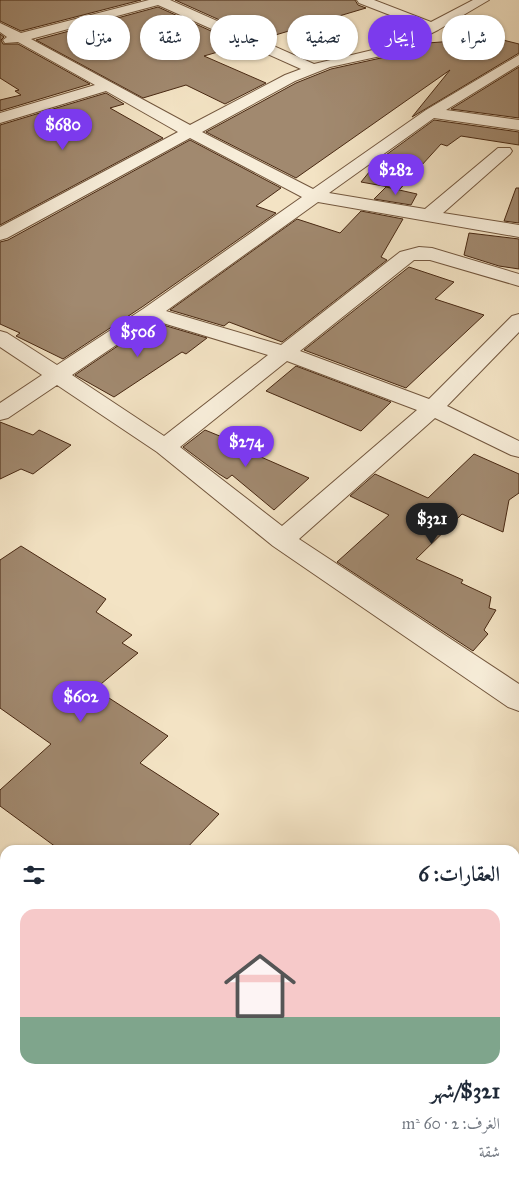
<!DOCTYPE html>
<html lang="ar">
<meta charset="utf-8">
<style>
:root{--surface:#fff;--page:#f6f6f7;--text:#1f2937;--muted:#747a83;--line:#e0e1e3;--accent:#7c3aed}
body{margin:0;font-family:"IM FELL Great Primer",Amiri,serif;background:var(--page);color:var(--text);direction:rtl;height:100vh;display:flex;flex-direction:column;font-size:19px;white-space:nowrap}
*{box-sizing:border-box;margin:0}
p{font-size:16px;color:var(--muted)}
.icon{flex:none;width:28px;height:28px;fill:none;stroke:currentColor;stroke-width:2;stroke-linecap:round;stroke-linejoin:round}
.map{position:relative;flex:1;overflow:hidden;direction:ltr}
.drawer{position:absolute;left:0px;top:845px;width:520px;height:336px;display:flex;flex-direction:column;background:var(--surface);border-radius:15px 15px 0 0;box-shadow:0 1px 4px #0004;direction:rtl}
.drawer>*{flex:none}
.banner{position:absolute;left:15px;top:15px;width:490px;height:45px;direction:rtl;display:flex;gap:10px}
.price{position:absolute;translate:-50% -42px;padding:0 11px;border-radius:18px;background:var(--accent);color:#fff;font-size:16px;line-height:32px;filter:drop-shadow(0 1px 2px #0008)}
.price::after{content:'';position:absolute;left:50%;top:30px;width:15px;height:11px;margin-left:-8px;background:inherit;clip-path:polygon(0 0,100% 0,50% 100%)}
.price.on{background:#222;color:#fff}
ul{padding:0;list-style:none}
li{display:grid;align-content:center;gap:10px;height:265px;padding:0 20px}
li+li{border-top:1px solid var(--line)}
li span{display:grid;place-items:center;height:155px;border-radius:15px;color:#555}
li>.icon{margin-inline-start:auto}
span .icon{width:90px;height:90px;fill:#fffc;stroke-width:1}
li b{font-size:21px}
h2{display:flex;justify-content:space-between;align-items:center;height:60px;padding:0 20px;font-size:21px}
.pill{padding:0 18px;border-radius:22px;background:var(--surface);box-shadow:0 1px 4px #0004;font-size:18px;line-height:45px}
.pill.on{background:var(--accent);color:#fff}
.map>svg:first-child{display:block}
</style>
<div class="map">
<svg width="519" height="1181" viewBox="0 0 519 1181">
<rect width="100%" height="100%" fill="#f3e3c4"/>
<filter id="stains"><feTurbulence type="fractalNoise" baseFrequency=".004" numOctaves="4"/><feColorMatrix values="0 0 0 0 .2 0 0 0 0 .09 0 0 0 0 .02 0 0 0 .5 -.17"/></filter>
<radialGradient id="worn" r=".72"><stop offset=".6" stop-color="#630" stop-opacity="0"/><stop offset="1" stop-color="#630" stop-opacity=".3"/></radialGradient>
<g fill="#a1896f" stroke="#482812">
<polygon points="0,0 141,0 21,31 0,21"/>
<polygon points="175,0 355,0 358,5 366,8 262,39"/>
<polygon points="158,7 242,45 204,56 266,83 225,104 186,85 143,98 36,40"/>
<polygon points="0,34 4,37 1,40 3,44 18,44 90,84 0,111 0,100 21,95 15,91 19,90 0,78"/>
<polygon points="495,38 519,44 519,53 412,117 450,70 296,178 206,132 296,83 331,69 390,56 414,44"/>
<polygon points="519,67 519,118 451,109"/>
<polygon points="106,93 124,104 110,108 163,138 0,225 0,125"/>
<polygon points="434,120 519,132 519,145 461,136 447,146 441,144 400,189 361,182 379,160"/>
<polygon points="190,140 281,188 256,206 276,213 142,307 63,359 16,336 20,333 0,324 0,242 8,240"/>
<polygon points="386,187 417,194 411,205 374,199"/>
<polygon points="516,188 519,188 519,223 504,221"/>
<polygon points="361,211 403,219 381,257 387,260 282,342 229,322 224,326 170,310 297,219 340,233"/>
<polygon points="469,233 519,239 519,269 499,266 464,255"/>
<polygon points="409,267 454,282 435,299 484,315 406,388 304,350"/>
<polygon points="153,322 207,338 186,354 182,352 114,397 75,375"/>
<polygon points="296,366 391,402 361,431 266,391"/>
<polygon points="0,422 33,435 39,430 71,445 33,474 21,469 0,479"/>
<polygon points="205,430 249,448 245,450 309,478 274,510 232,475 227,479 219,474 183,447"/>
<polygon points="474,454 519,474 519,493 509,500 503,532 462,514 416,559 463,580 461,583 491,597 489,608 496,610 484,630 488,634 473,651 337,562 389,515 350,496 375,474 428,498"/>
<polygon points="21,546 106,599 96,612 132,635 122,643 138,653 95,689 168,736 140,763 219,814 185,850 60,850 0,806 0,790 51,744 0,708 0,560"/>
</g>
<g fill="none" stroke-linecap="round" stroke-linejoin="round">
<defs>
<g id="minor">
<path d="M149,0H170L314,64L381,48L421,27L359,3L357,0H374L431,22L473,0H489L438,30L390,54L330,67L295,81L202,132L313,189L426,110L519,55V65L446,110L519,120V130L434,118L329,193L425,209L498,148H510L512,151L510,154L443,213L519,225V237L318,202L166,311L281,345L400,252L419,247L432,248L519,274V286L430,260H414L300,351L429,399L512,316L519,314V332L447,406L519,441V457L511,455L435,418L299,539L519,684V711L508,707L273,546L157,452L57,385L8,418L0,420V403L42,375L0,347V331L7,333L57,365L143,309L302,197L190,138L7,238L0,240V227L178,132L106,91L0,123V113L95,85L18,42L5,43L3,40L7,37L0,32V23L21,33ZM158,5L301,69L285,75L190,125L31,39ZM153,320L268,355L164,436L72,375ZM287,361L417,410L282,526L180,447Z"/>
<polygon points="0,900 5,902 5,937 0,936"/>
<polygon points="519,902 519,972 515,973 515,903"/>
<polygon points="256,1176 301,1176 303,1181 258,1181"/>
<rect x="471" y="1176" width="42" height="5"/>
</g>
</defs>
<use href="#minor" stroke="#73573e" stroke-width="2"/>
<use href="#minor" fill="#f7edd9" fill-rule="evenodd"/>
</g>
<rect width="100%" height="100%" filter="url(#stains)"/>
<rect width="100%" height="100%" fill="url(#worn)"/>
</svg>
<b class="price" style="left:63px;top:151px">$680</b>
<b class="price" style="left:396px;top:196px">$282</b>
<b class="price" style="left:138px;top:358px">$506</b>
<b class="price" style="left:246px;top:468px">$274</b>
<b class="price on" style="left:432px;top:545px">$321</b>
<b class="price" style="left:81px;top:723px">$602</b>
<div class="banner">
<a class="pill">شراء</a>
<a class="pill on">إيجار</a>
<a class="pill">تصفية</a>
<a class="pill">جديد</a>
<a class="pill">شقة</a>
<a class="pill">منزل</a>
</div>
<section class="drawer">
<h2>العقارات: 6<svg class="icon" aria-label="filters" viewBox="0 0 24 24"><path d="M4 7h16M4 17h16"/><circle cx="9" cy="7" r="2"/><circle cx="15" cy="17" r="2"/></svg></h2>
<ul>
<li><span style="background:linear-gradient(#f6c9c9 70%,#7fa58c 0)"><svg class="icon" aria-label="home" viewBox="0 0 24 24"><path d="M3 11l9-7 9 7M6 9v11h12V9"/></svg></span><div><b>$321/شهر</b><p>الغرف: 2 · 60 m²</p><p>شقة</p></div></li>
</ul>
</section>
</div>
